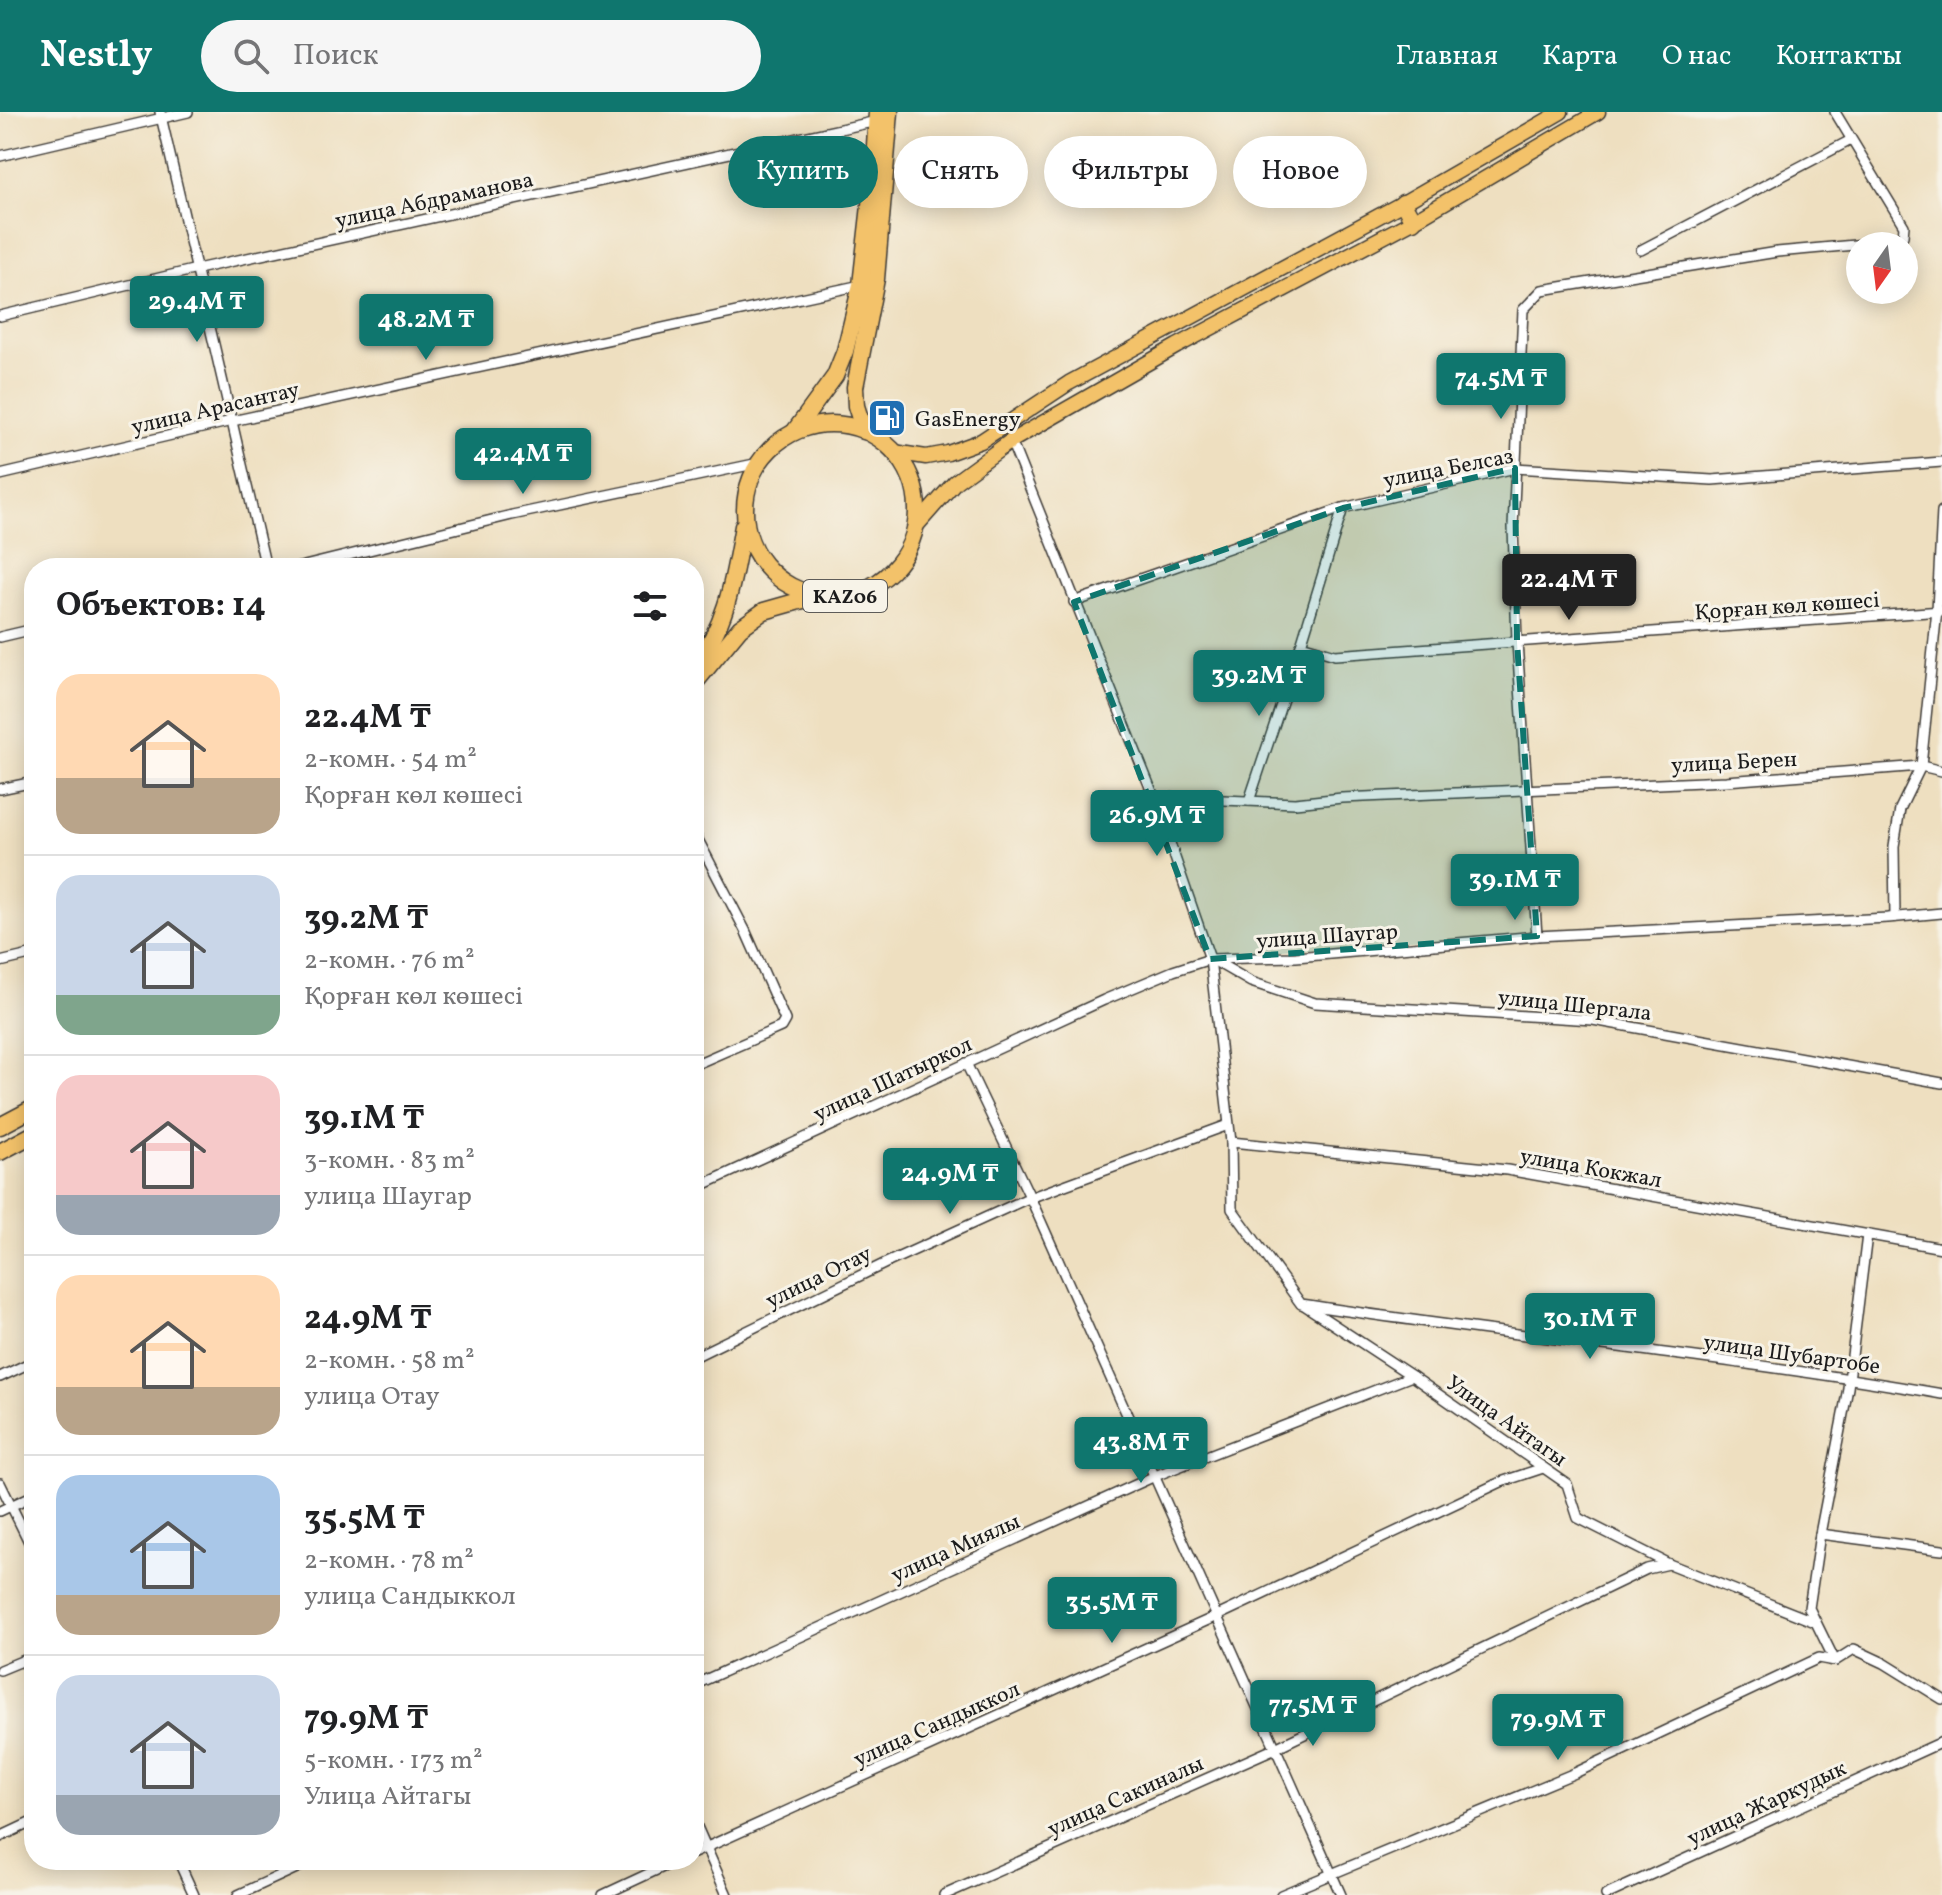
<!DOCTYPE html>
<html lang="ru">
<meta charset="utf-8">
<style>
:root{--surface:#fff;--page:#f6f6f6;--text:#202124;--muted:#757577;--line:#e0e0e0;--accent:#0f766e}
body{margin:0;font-family:Vollkorn,serif;background:var(--page);color:var(--text);height:100vh;display:flex;flex-direction:column;font-size:30px;white-space:nowrap}
*{box-sizing:border-box;margin:0}
p{font-size:26px;color:var(--muted)}
.icon{flex:none;width:44px;height:44px;fill:none;stroke:currentColor;stroke-width:2;stroke-linecap:round;stroke-linejoin:round}
.map{position:relative;flex:1;overflow:hidden}
.side{position:absolute;left:24px;top:446px;width:680px;height:1312px;display:flex;flex-direction:column;background:var(--surface);border-radius:32px;box-shadow:0 4px 20px #0003}
.side>*{flex:none}
.hud{position:absolute;left:728px;top:24px;width:760px;height:72px;display:flex;gap:16px}
.needle{width:52px;rotate:194deg}
.controls{position:absolute;left:1846px;top:120px;display:grid;gap:16px}
.controls a{display:grid;place-items:center;width:72px;height:72px;border-radius:50%;background:var(--surface);box-shadow:0 4px 20px #0003;font-size:40px}
.price{position:absolute;translate:-50% -68px;padding:0 18px;border-radius:8px;background:var(--accent);color:#fff;font-size:26px;line-height:52px;filter:drop-shadow(0 2px 4px #0008)}
.price::after{content:'';position:absolute;left:50%;top:48px;width:24px;height:18px;margin-left:-12px;background:inherit;clip-path:polygon(0 0,100% 0,50% 100%)}
.price.active{background:#222;color:#fff}
ul{padding:0;list-style:none}
li{display:flex;align-items:center;gap:24px;height:200px;padding:0 32px}
li+li{border-top:2px solid var(--line)}
li span{display:grid;place-items:center;flex:none;width:224px;height:160px;border-radius:24px;color:#555}
li>.icon{margin-inline-start:auto}
span .icon{width:96px;height:96px;fill:#fffc;stroke-width:1}
li b{font-size:34px}
h2{display:flex;justify-content:space-between;align-items:center;height:96px;padding:0 32px;font-size:34px}
.tag{padding:0 28px;border-radius:36px;background:var(--surface);box-shadow:0 4px 20px #0003;font-size:28px;line-height:72px}
.tag.active{background:var(--accent);color:#fff}
header{display:flex;align-items:center;gap:48px;box-sizing:border-box;height:112px;padding:0 40px;background:var(--accent);color:#fff}
header strong{font-size:38px}
nav{display:flex;gap:44px;margin-inline-start:auto;font-size:28px}
.search{width:560px;height:72px;background:var(--page);display:flex;align-items:center;gap:20px;box-sizing:border-box;padding:0 28px;border-radius:44px;color:var(--muted);font-size:30px}
.map>svg:first-child{display:block}
</style>
<header>
<strong>Nestly</strong>
<div class="search"><svg class="icon" aria-label="search" viewBox="0 0 24 24"><circle cx="10" cy="10" r="6"/><path d="M15 15l6 6"/></svg>Поиск</div>
<nav><a>Главная</a><a>Карта</a><a>О нас</a><a>Контакты</a></nav>
</header>
<div class="map">
<svg width="1942" height="1783" viewBox="0 0 1942 1783">
<rect width="100%" height="100%" fill="#f7f3e8"/>
<filter id="ink" filterUnits="userSpaceOnUse"><feTurbulence type="fractalNoise" baseFrequency=".0125" numOctaves="2"/><feDisplacementMap in="SourceGraphic" scale="16" xChannelSelector="R" yChannelSelector="G"/><feConvolveMatrix kernelMatrix="1 2 1 2 8 2 1 2 1" color-interpolation-filters="sRGB"/></filter>
<filter id="wash" filterUnits="userSpaceOnUse"><feTurbulence type="fractalNoise" baseFrequency=".006" numOctaves="4" result="noise"/><feDisplacementMap in="SourceGraphic" scale="32" xChannelSelector="R" yChannelSelector="G"/><feGaussianBlur stdDeviation="1.8" result="paint"/><feColorMatrix in="noise" values="0 0 0 0 0 0 0 0 0 0 0 0 0 0 0 0 0 1.4 0 .05"/><feComposite in="paint" operator="in"/></filter>
<g filter="url(#wash)">
<rect width="100%" height="100%" fill="#eedfc0"/>
</g>
<g filter="url(#ink)">
<g fill="none" stroke-linecap="round" stroke-linejoin="round">
<defs>
<g id="street">
<polyline points="160,0 266,456"/>
<polyline points="0,44 188,0"/>
<polyline points="1641,138 1851,28"/>
<polyline points="0,204 197,157 877,9"/>
<path d="M1011,329L1154,685L1210,847L1231,1030L1232,1097L1301,1192C1515,1225 1730,1245 1942,1282"/>
<polyline points="0,363 232,309 861,173"/>
<polyline points="1343,396 1301,533 1335,543 1942,499"/>
<polyline points="296,456 512,403 759,351"/>
<polyline points="1074,490 1343,396 1515,356 1712,368 1942,350"/>
<polyline points="0,525 34,517"/>
<polyline points="0,677 34,670"/>
<polyline points="1154,685 1295,691 1342,686 1726,669 1921,654 1942,659"/>
<polyline points="1249,689 1301,533"/>
<polyline points="694,720 745,818 785,908 781,915 694,953"/>
<polyline points="1895,805 1894,734 1900,697 1921,654 1937,498 1942,399"/>
<polyline points="1537,824 1517,530 1513,415 1523,198 1542,178 1777,140 1899,129 1903,124 1904,114 1835,0"/>
<polyline points="1213,848 1251,870 1315,891 1593,908 1942,971"/>
<polyline points="0,850 34,842"/>
<polyline points="966,951 1030,1085 1341,1783"/>
<polyline points="1231,1030 1507,1058 1942,1136"/>
<polyline points="694,1077 1104,888 1173,859 1210,847 1296,845 1537,824 1888,806 1942,801"/>
<polyline points="1867,1123 1848,1276 1820,1422 1809,1496 1835,1549 1854,1537 1884,1551 1942,1587"/>
<polyline points="1304,1193 1412,1264 1567,1372 1578,1406 1669,1452 1815,1510"/>
<polyline points="694,1245 886,1151 1024,1088 1228,1013"/>
<polyline points="0,1265 34,1249"/>
<polyline points="0,1371 34,1440"/>
<polyline points="0,1399 34,1383"/>
<polyline points="1820,1422 1942,1438"/>
<polyline points="0,1558 34,1544"/>
<polyline points="694,1573 1155,1364 1412,1264"/>
<polyline points="694,1708 727,1783"/>
<polyline points="0,1725 34,1709"/>
<polyline points="694,1741 1217,1504 1501,1370 1543,1356"/>
<polyline points="178,1748 194,1783"/>
<polyline points="238,1783 314,1748"/>
<polyline points="603,1783 678,1748"/>
<polyline points="944,1783 1269,1639 1647,1457 1669,1452"/>
<polyline points="1281,1783 1575,1661 1819,1546 1835,1549"/>
<polyline points="1606,1783 1942,1630"/>
</g>
<g id="primary">
<polyline points="894,340 926,345 948,341 981,329 1069,271 1403,91 1561,0"/>
<polyline points="917,413 955,370 1011,329 1177,234 1413,109 1598,0"/>
</g>
<g id="highway">
<polyline points="1403,91 1413,109"/>
<circle cx="831" cy="398" r="86"/>
<polyline points="864,319 856,294 855,275 876,167 890,0"/>
<polyline points="794,320 835,264 845,239 861,173 873,67 877,0"/>
<path d="M695,552C728,513 734,462 743,414"/>
<polyline points="694,572 740,516 764,499 817,484"/>
<polyline points="0,1014 34,996"/>
<polyline points="0,1040 34,1022"/>
</g>
</defs>
<use href="#street" stroke="#3c3935" stroke-width="12"/>
<use href="#primary" stroke="#3c3935" stroke-width="17"/>
<use href="#highway" stroke="#3c3935" stroke-width="19"/>
<use href="#street" stroke="#fff" stroke-width="9"/>
<use href="#primary" stroke="#f3c26a" stroke-width="14"/>
<use href="#highway" stroke="#f3c26a" stroke-width="16"/>
</g>
</g>
<path fill="#0f766e" fill-opacity="0.2" stroke="#0f766e" stroke-width="6" stroke-dasharray="16 10" stroke-linejoin="round" d="M1515,356L1517,530L1537,824L1210,847L1074,490L1343,396Z"/>
<defs>
<symbol id="fuel-square" viewBox="-11 -11 22 22"><rect x="-9" y="-9" width="18" height="18" rx="4" fill="#1f6fb2" stroke="#f7f3e8"/><path d="M-5.5-6h7V0h2V4h1.3V-2.5L3-4.5l.8-.8L6-3V5H2.5V1h-1V6h-7ZM-4.2-4.7v3.2H.2V-4.7Z" fill="#fff"/></symbol>
</defs>
<g fill-rule="evenodd">
<use href="#fuel-square" x="865" y="284" width="44" height="44"/>
</g>
<g text-anchor="middle" stroke-width="6" stroke-linejoin="round" paint-order="stroke">
<rect fill="#f7f3e8" stroke="#5e5c59" stroke-width="2" x="803" y="468" width="84" height="32" rx="6"/>
<g font-size="20" font-weight="bold" fill="#1c1c1c">
<text x="845" y="491">KАZ06</text>
</g>
<g font-size="22" fill="#1c1c1c" stroke="#f7f3e8">
<text transform="translate(434 87) rotate(-12)" y="8">улица Абдраманова</text>
<text transform="translate(215 295) rotate(-13)" y="8">улица Арасантау</text>
<text transform="translate(1448 355) rotate(-11)" y="8">улица Белсаз</text>
<text transform="translate(1787 493) rotate(-4)" y="8">Қорған көл көшесі</text>
<text transform="translate(1734 649) rotate(-3)" y="8">улица Берен</text>
<text transform="translate(1327 823) rotate(-4)" y="8">улица Шаугар</text>
<text transform="translate(1575 892) rotate(6)" y="8">улица Шергала</text>
<text transform="translate(892 966) rotate(-25)" y="8">улица Шатыркол</text>
<text transform="translate(1591 1055) rotate(10)" y="8">улица Кокжал</text>
<text transform="translate(818 1164) rotate(-26)" y="8">улица Отау</text>
<text transform="translate(1792 1241) rotate(8)" y="8">улица Шубартобе</text>
<text transform="translate(1507 1308) rotate(35)" y="8">Улица Айтагы</text>
<text transform="translate(955 1435) rotate(-24)" y="8">улица Миялы</text>
<text transform="translate(936 1611) rotate(-24)" y="8">улица Сандыккол</text>
<text transform="translate(1125 1683) rotate(-24)" y="8">улица Сакиналы</text>
<text transform="translate(1766 1690) rotate(-25)" y="8">улица Жаркудык</text>
</g>
<g font-size="22" fill="#1c1c1c" stroke="#f7f3e8" text-anchor="start">
<text x="915" y="314">GasEnergy</text>
</g>
</g>
</svg>
<div class="controls">
<a><svg class="needle" viewBox="-14 -14 28 28"><path d="M0-13l5 13h-10z" fill="#e53935"/><path d="M0 13l5-13h-10z" fill="#757577"/></svg></a>
</div>
<b class="price" style="left:197px;top:232px">29.4M ₸</b>
<b class="price" style="left:426px;top:250px">48.2M ₸</b>
<b class="price" style="left:1501px;top:309px">74.5M ₸</b>
<b class="price" style="left:523px;top:384px">42.4M ₸</b>
<b class="price active" style="left:1569px;top:510px">22.4M ₸</b>
<b class="price" style="left:1259px;top:606px">39.2M ₸</b>
<b class="price" style="left:1157px;top:746px">26.9M ₸</b>
<b class="price" style="left:1515px;top:810px">39.1M ₸</b>
<b class="price" style="left:950px;top:1104px">24.9M ₸</b>
<b class="price" style="left:1590px;top:1249px">30.1M ₸</b>
<b class="price" style="left:1141px;top:1373px">43.8M ₸</b>
<b class="price" style="left:1112px;top:1533px">35.5M ₸</b>
<b class="price" style="left:1313px;top:1636px">77.5M ₸</b>
<b class="price" style="left:1558px;top:1650px">79.9M ₸</b>
<div class="hud">
<a class="tag active">Купить</a>
<a class="tag">Снять</a>
<a class="tag">Фильтры</a>
<a class="tag">Новое</a>
</div>
<section class="side">
<h2>Объектов: 14<svg class="icon" aria-label="filters" viewBox="0 0 24 24"><path d="M4 7h16M4 17h16"/><circle cx="9" cy="7" r="2"/><circle cx="15" cy="17" r="2"/></svg></h2>
<ul>
<li><span style="background:linear-gradient(#ffd9b3 65%,#b9a48a 0)"><svg class="icon" aria-label="home" viewBox="0 0 24 24"><path d="M3 11l9-7 9 7M6 9v11h12V9"/></svg></span><div><b>22.4M ₸</b><p>2-комн. · 54 m²</p><p>Қорған көл көшесі</p></div></li>
<li><span style="background:linear-gradient(#c9d6e8 75%,#7fa58c 0)"><svg class="icon" aria-label="home" viewBox="0 0 24 24"><path d="M3 11l9-7 9 7M6 9v11h12V9"/></svg></span><div><b>39.2M ₸</b><p>2-комн. · 76 m²</p><p>Қорған көл көшесі</p></div></li>
<li><span style="background:linear-gradient(#f6c9c9 75%,#9aa5b1 0)"><svg class="icon" aria-label="home" viewBox="0 0 24 24"><path d="M3 11l9-7 9 7M6 9v11h12V9"/></svg></span><div><b>39.1M ₸</b><p>3-комн. · 83 m²</p><p>улица Шаугар</p></div></li>
<li><span style="background:linear-gradient(#ffd9b3 70%,#b9a48a 0)"><svg class="icon" aria-label="home" viewBox="0 0 24 24"><path d="M3 11l9-7 9 7M6 9v11h12V9"/></svg></span><div><b>24.9M ₸</b><p>2-комн. · 58 m²</p><p>улица Отау</p></div></li>
<li><span style="background:linear-gradient(#a9c7e8 75%,#b9a48a 0)"><svg class="icon" aria-label="home" viewBox="0 0 24 24"><path d="M3 11l9-7 9 7M6 9v11h12V9"/></svg></span><div><b>35.5M ₸</b><p>2-комн. · 78 m²</p><p>улица Сандыккол</p></div></li>
<li><span style="background:linear-gradient(#c9d6e8 75%,#9aa5b1 0)"><svg class="icon" aria-label="home" viewBox="0 0 24 24"><path d="M3 11l9-7 9 7M6 9v11h12V9"/></svg></span><div><b>79.9M ₸</b><p>5-комн. · 173 m²</p><p>Улица Айтагы</p></div></li>
</ul>
</section>
</div>
